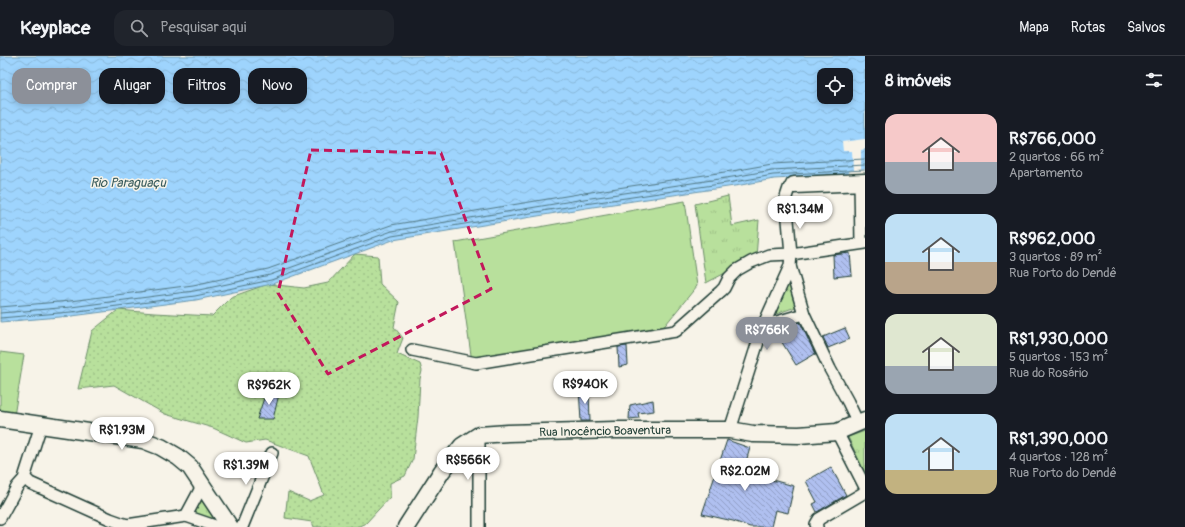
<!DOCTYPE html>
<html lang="pt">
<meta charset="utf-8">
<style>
:root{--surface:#171b24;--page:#20242c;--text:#f1f3f6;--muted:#9ea1a6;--line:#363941;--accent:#8c9099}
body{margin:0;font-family:Pangolin,sans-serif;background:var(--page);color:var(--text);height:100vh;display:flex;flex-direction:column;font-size:15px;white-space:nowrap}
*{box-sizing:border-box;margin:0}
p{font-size:13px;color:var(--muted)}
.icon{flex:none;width:22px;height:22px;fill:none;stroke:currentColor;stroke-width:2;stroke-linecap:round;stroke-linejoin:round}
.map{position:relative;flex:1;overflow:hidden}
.sheet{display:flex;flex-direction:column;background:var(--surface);width:320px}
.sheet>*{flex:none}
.banner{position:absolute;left:12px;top:12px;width:380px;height:36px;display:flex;gap:8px}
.buttons{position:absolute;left:817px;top:12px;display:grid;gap:8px}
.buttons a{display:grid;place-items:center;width:36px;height:36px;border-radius:8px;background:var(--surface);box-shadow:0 2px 6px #0003;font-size:20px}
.price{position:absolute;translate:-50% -34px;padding:0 9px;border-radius:14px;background:#fff;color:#222;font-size:13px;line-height:26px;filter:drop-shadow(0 1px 2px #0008)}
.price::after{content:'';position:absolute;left:50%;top:24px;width:12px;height:9px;margin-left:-6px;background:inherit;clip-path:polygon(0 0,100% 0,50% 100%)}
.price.active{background:var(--accent);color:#fff}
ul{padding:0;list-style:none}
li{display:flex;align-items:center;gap:12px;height:100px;padding:0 20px}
li span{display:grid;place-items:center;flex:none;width:112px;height:80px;border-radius:12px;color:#555}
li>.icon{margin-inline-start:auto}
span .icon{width:48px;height:48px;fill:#fffc;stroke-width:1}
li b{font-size:17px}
h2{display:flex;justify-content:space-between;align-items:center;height:48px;padding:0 20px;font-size:17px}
.tag{padding:0 14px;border-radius:12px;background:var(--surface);box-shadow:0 2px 6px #0003;font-size:14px;line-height:36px}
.tag.active{background:var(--accent);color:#fff}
header{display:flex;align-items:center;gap:24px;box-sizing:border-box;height:56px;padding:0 20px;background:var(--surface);border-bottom:1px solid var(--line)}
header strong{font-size:19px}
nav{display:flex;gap:22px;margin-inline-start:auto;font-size:14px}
.search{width:280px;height:36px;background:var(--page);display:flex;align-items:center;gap:10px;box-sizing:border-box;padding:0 14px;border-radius:12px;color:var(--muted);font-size:15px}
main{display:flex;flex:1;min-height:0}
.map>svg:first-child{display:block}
</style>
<header>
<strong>Keyplace</strong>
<div class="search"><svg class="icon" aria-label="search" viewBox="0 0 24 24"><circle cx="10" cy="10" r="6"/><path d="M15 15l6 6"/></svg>Pesquisar aqui</div>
<nav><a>Mapa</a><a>Rotas</a><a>Salvos</a></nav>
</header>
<main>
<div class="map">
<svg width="865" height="471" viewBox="0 0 865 471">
<defs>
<pattern id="grass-dots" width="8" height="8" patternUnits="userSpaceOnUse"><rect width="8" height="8" fill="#b8e09c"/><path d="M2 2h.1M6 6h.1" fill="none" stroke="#9ec187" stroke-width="1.8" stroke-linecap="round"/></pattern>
<pattern id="park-tufts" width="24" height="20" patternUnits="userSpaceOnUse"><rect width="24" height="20" fill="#b8e09c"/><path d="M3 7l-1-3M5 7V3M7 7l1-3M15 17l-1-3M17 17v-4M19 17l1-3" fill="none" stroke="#9ec187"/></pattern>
<pattern id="water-waves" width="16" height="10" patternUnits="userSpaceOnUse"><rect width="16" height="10" fill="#9ed4fd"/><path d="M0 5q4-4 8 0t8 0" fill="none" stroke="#88b7d9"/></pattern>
<pattern id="building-back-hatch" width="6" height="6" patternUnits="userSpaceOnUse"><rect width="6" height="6" fill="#b0c0f0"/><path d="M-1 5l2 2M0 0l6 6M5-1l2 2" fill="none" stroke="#8f9dc3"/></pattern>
</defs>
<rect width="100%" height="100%" fill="#f7f3e8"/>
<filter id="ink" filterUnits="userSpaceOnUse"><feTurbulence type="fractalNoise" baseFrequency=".025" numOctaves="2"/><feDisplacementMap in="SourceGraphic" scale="8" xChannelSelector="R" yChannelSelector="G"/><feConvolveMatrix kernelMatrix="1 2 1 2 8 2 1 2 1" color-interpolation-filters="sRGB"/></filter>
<g filter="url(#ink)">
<polygon fill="url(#grass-dots)" stroke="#6c8e68" points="355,198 378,200 380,228 399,246 394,271 403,282 397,298 420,308 422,315 420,323 418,361 413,403 405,420 390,427 390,441 366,467 357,471 314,471 312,466 285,462 288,436 309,445 324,439 309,400 265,384 246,387 213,372 165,358 114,329 78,333 92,275 118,254 154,257 212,260 231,241 268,228 304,232 328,227"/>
<g fill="url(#park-tufts)" stroke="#6c8e68">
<polygon points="728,140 732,170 759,164 756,201 706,227 695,148"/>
<polygon points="787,225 801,249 776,258"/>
<polygon points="865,375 865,417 848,381"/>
<polygon points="199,441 218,465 193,456"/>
</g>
<g fill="#b8e09c" stroke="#6c8e68">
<polygon points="685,145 697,230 662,273 472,306 455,186"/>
<polygon points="0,296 24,299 14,360 0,358"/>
</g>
<path fill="url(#water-waves)" stroke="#6b98ad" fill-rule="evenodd" d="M0,0H865V118L774,123L741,129L586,152L393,184L272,228L196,244L72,260L0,266ZM824,19H846V41H824Z"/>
<polygon fill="#f7f3e8" points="865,83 865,93 861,94 861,114 865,113 865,120 849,121 848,115 853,114 852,95 843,95 842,86"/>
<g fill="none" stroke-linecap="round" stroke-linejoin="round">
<g stroke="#527984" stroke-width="1">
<polyline points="0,251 70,245 193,229 268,213 391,169 584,137 738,114 772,108 865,103"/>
<polyline points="0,257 71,251 194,235 270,219 392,175 584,143 739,120 772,114 865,109"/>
<polyline points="0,262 71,256 195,240 271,224 392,180 585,148 740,125 773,119 865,114"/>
</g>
</g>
<g fill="url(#building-back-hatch)" stroke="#1f3d34">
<polygon points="850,197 852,219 834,221 833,199"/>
<polygon points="800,266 815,298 796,309 775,275 782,272"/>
<polygon points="845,272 850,283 828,292 823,281"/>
<polygon points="627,290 628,309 619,311 618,291"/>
<polygon points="579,333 589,335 590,365 581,365"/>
<polygon points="266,336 279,338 273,363 257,363"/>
<polygon points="653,344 654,355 638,357 639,362 629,363 630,349"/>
<polygon points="727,384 750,392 743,416 794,430 788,457 775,454 771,471 750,471 733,465 702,458"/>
<polygon points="831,411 846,439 817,456 813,448 817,446 806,425"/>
</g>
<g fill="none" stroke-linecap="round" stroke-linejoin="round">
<defs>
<g id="street">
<polyline points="860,127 861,187"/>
<polyline points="794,129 789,132 786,141 791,198 790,210 804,258 830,313 848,346 858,367"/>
<polyline points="763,270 804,258"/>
<polyline points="412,294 476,307 676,275 721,235 724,232 729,222 737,214 751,206 769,199 791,198 865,187"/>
<polyline points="41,369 25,419 25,422 30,427 110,463 127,469 186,460"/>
<polyline points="730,374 763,270 790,210"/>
<polyline points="837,376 865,431"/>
<polyline points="202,430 186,460 218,471"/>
<polyline points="0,462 17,431 25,422"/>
<polyline points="242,471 272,397"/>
<polyline points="479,471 479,379"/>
<polyline points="817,471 816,468 819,463 865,436"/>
</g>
<g id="secondary">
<polyline points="794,129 865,126"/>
<polyline points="0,363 143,384 161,391 178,401 190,411 230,471"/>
<polyline points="406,471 442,415 462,390 479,379 508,377 615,374 730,374 753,378 799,379 837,376 865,364"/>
</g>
</defs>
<use href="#street" stroke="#1f3d34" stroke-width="14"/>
<use href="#secondary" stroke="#1f3d34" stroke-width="19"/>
<use href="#street" stroke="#f7f3e8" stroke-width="11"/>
<use href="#secondary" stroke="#f7f3e8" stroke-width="16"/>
</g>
</g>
<path fill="none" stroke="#c2185b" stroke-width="3" stroke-dasharray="8 5" stroke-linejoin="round" d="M311,94L441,97L491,233L328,318L278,237Z"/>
<g text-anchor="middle" stroke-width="3" stroke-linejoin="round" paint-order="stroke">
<g font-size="12" fill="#1f3d34" stroke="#f7f3e8">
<text transform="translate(605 375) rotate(-1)" y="4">Rua Inocêncio Boaventura</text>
</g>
<g font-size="13" font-style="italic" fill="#385b5c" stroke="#f7f3e8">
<text x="128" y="131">Rio Paraguaçu</text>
</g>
</g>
</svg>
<div class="buttons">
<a><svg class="icon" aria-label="locate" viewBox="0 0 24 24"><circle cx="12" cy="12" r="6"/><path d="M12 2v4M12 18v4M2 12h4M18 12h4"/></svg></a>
</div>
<b class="price" style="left:800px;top:174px">R$1.34M</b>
<b class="price active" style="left:767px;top:295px">R$766K</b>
<b class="price" style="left:585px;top:349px">R$940K</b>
<b class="price" style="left:269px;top:350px">R$962K</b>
<b class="price" style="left:122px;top:395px">R$1.93M</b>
<b class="price" style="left:468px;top:425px">R$566K</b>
<b class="price" style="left:246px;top:430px">R$1.39M</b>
<b class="price" style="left:745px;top:436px">R$2.02M</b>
<div class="banner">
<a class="tag active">Comprar</a>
<a class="tag">Alugar</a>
<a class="tag">Filtros</a>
<a class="tag">Novo</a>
</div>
</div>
<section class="sheet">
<h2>8 imóveis<svg class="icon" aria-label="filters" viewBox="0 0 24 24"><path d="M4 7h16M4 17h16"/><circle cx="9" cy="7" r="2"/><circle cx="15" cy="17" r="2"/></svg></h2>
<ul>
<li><span style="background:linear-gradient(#f6c9c9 60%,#9aa5b1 0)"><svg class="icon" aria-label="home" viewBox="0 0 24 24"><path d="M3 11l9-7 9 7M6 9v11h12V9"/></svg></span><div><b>R$766,000</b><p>2 quartos · 66 m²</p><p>Apartamento</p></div></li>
<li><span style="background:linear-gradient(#bfe0f5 60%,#b9a48a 0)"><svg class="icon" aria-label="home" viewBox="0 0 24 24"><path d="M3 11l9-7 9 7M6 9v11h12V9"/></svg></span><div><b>R$962,000</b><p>3 quartos · 89 m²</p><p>Rua Porto do Dendê</p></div></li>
<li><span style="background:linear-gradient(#dfe7d0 65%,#9aa5b1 0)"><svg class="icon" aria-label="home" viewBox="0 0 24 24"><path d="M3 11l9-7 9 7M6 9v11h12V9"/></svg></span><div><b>R$1,930,000</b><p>5 quartos · 153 m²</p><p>Rua do Rosário</p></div></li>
<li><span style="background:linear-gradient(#bfe0f5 70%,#c2b280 0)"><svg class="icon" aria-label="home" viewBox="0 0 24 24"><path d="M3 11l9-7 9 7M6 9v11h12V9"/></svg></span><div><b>R$1,390,000</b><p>4 quartos · 128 m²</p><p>Rua Porto do Dendê</p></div></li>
</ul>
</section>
</main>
